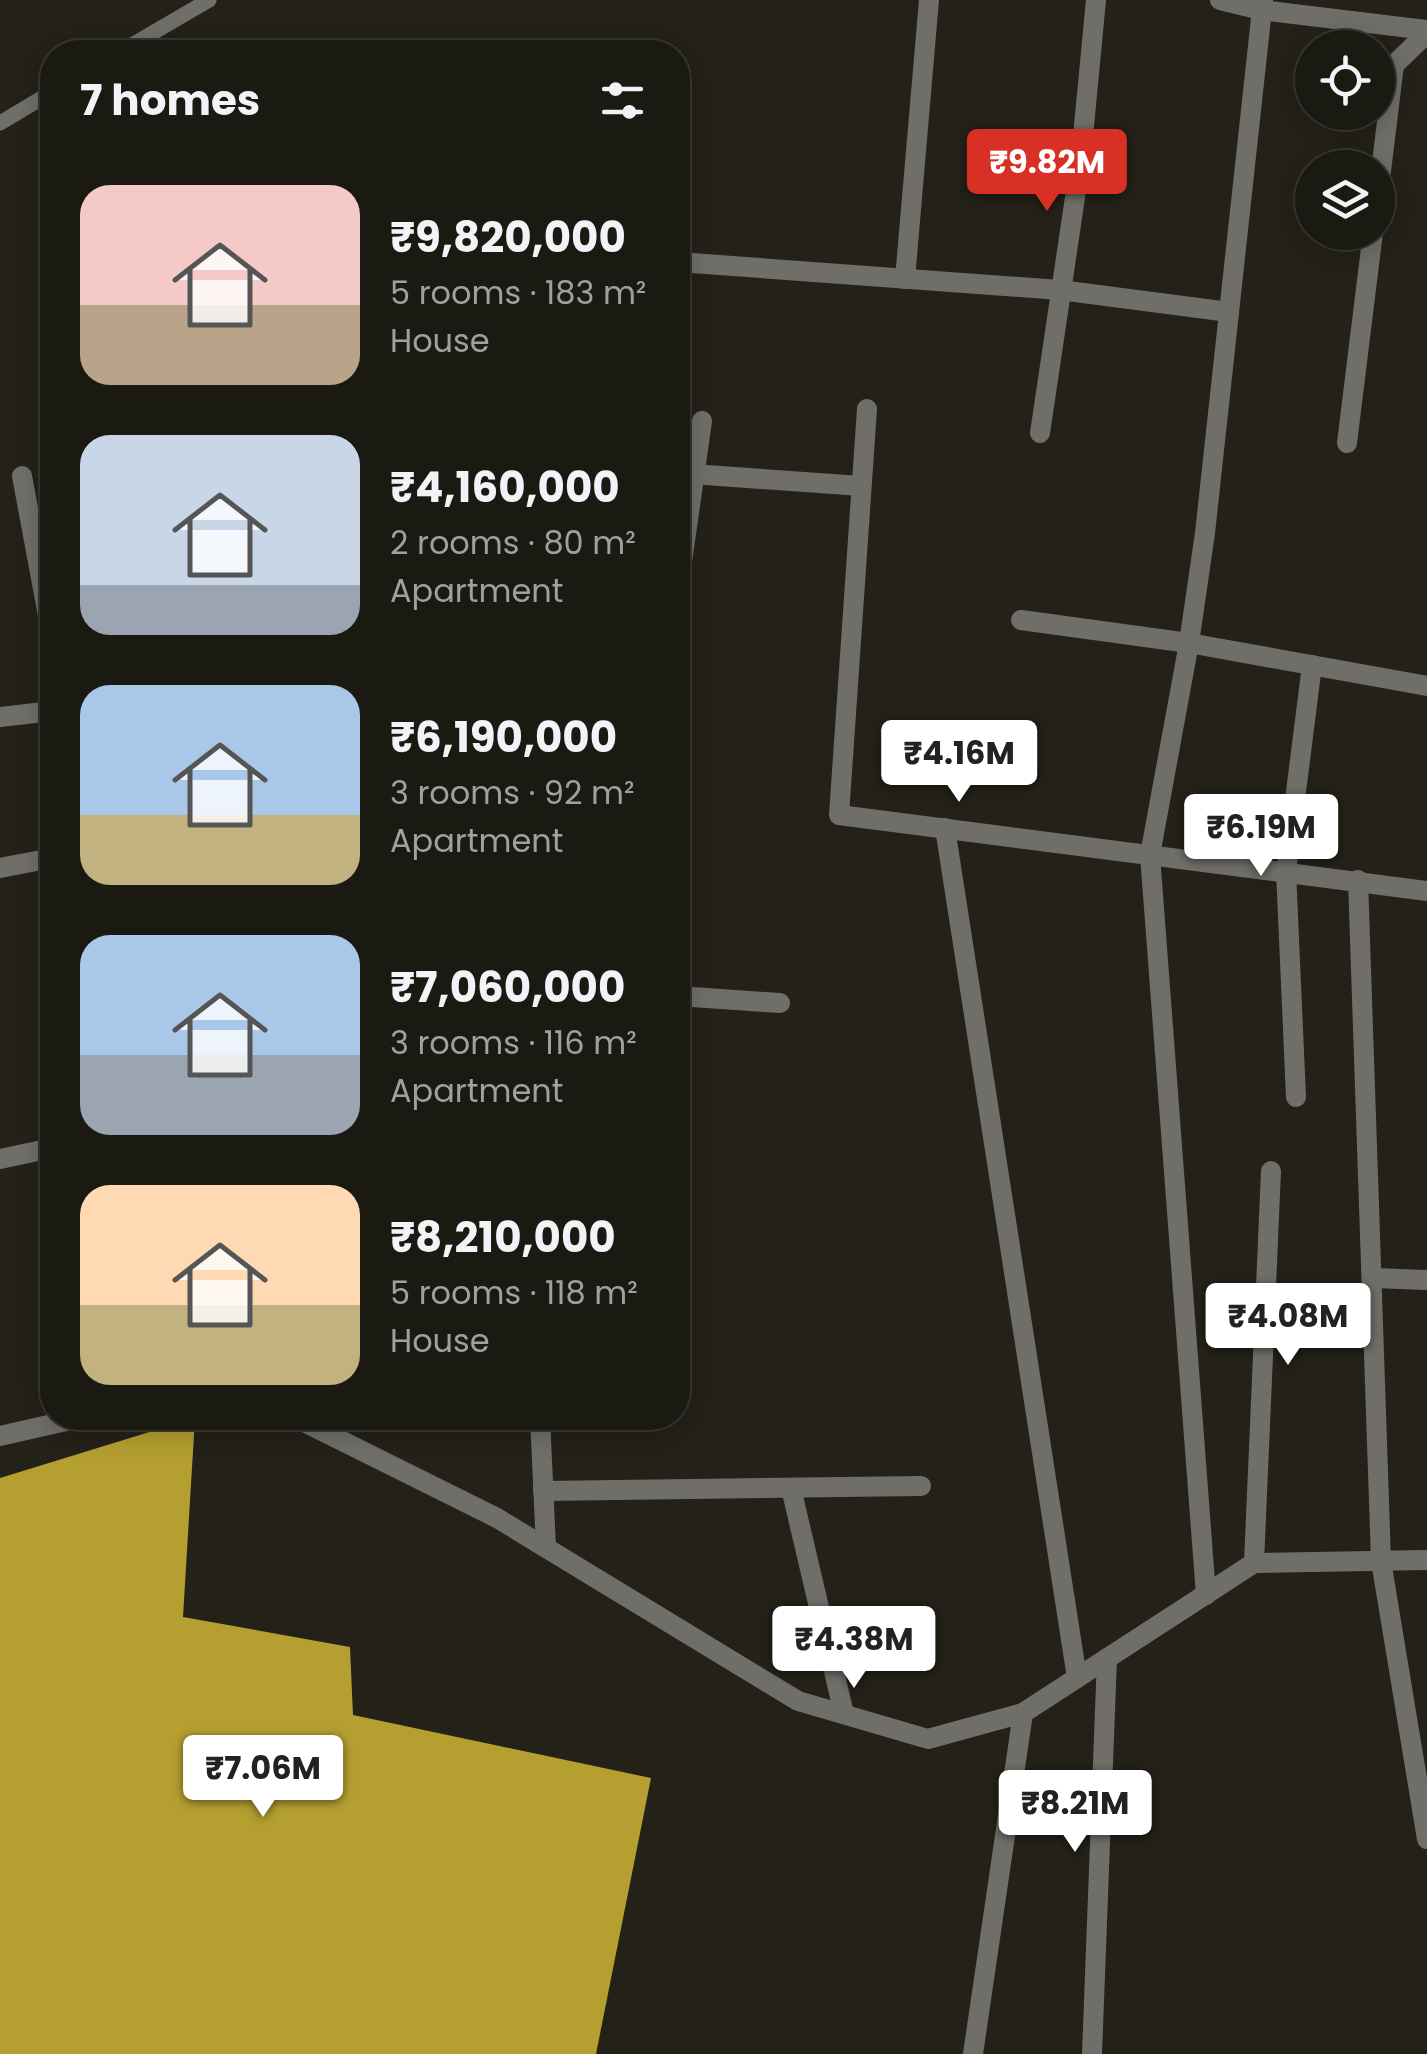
<!DOCTYPE html>
<meta charset="utf-8">
<style>
:root{--surface:#1a1912;--page:#272620;--text:#f1f3f6;--muted:#9fa09f;--line:#383832;--accent:#d93025}
body{margin:0;font-family:Poppins,sans-serif;background:var(--page);color:var(--text);height:100vh;display:flex;flex-direction:column;font-size:38px;white-space:nowrap}
*{box-sizing:border-box;margin:0}
p{font-size:32px;color:var(--muted)}
.icon{flex:none;width:55px;height:55px;fill:none;stroke:currentColor;stroke-width:2;stroke-linecap:round;stroke-linejoin:round}
.map{position:relative;flex:1;overflow:hidden}
.panel{position:absolute;left:40px;top:40px;width:650px;height:1390px;display:flex;flex-direction:column;background:var(--surface);border-radius:40px;box-shadow:0 5px 25px #0003,0 0 0 2px var(--line)}
.panel>*{flex:none}
.tools{position:absolute;left:1295px;top:30px;display:grid;gap:20px}
.tools a{display:grid;place-items:center;width:100px;height:100px;border-radius:50%;background:var(--surface);box-shadow:0 5px 25px #0003,0 0 0 2px var(--line);font-size:50px}
.price{position:absolute;translate:-50% -85px;padding:0 22px;border-radius:10px;background:#fff;color:#222;font-size:32px;line-height:65px;filter:drop-shadow(0 2px 5px #0008)}
.price::after{content:'';position:absolute;left:50%;top:60px;width:30px;height:22px;margin-left:-15px;background:inherit;clip-path:polygon(0 0,100% 0,50% 100%)}
.price.current{background:var(--accent);color:#fff}
ul{padding:0;list-style:none}
li{display:flex;align-items:center;gap:30px;height:250px;padding:0 40px}
li span{display:grid;place-items:center;flex:none;width:280px;height:200px;border-radius:30px;color:#555}
li>.icon{margin-inline-start:auto}
span .icon{width:120px;height:120px;fill:#fffc;stroke-width:1}
li b{font-size:42px}
h2{display:flex;justify-content:space-between;align-items:center;height:120px;padding:0 40px;font-size:42px}
.map>svg:first-child{display:block}
</style>
<div class="map">
<svg width="1427" height="2054" viewBox="0 0 1427 2054">
<rect width="100%" height="100%" fill="#232118"/>
<polygon fill="#b49f30" points="195,1418 183,1617 350,1647 353,1715 651,1778 596,2054 0,2054 0,1478"/>
<g fill="none" stroke-linecap="round" stroke-linejoin="round">
<g stroke="#6f6e69" stroke-width="15">
<polyline points="120,52 209,0"/>
<polyline points="0,123 52,92"/>
</g>
<g stroke="#6f6e69" stroke-width="20">
<polyline points="1220,0 1261,10 1427,30"/>
<polyline points="1263,0 1205,533 1189,643 1427,686"/>
<polyline points="1378,195 1394,65 1427,33"/>
<polyline points="678,262 1060,290 1229,312"/>
<polyline points="905,279 929,0"/>
<polyline points="867,409 839,815 1427,891"/>
<polyline points="1040,433 1081,157 1096,0"/>
<polyline points="1347,443 1373,232"/>
<polyline points="678,473 861,486"/>
<polyline points="22,476 52,637"/>
<polyline points="678,590 702,421"/>
<polyline points="1021,620 1189,643 1150,855 1206,1595"/>
<polyline points="0,717 52,711"/>
<polyline points="945,828 1077,1678"/>
<polyline points="0,868 52,858"/>
<polyline points="1358,880 1381,1561 1427,1839"/>
<polyline points="678,996 780,1003"/>
<polyline points="1296,1097 1286,871 1312,665"/>
<polyline points="0,1159 52,1148"/>
<polyline points="1373,1278 1427,1280"/>
<polyline points="296,1418 497,1518 798,1701 928,1739 1023,1713 1254,1563 1427,1560"/>
<polyline points="540,1418 546,1547"/>
<polyline points="0,1436 79,1418"/>
<polyline points="791,1488 844,1714"/>
<polyline points="543,1491 921,1486"/>
<polyline points="1254,1563 1271,1171"/>
<polyline points="973,2054 1023,1713"/>
<polyline points="1092,2054 1107,1658"/>
</g>
</g>
</svg>
<div class="tools">
<a><svg class="icon" aria-label="locate" viewBox="0 0 24 24"><circle cx="12" cy="12" r="6"/><path d="M12 2v4M12 18v4M2 12h4M18 12h4"/></svg></a>
<a><svg class="icon" aria-label="layers" viewBox="0 0 24 24"><path d="M12 4l9 5-9 5-9-5zM3 14l9 5 9-5"/></svg></a>
</div>
<b class="price current" style="left:1047px;top:214px">₹9.82M</b>
<b class="price" style="left:959px;top:805px">₹4.16M</b>
<b class="price" style="left:1261px;top:879px">₹6.19M</b>
<b class="price" style="left:1288px;top:1368px">₹4.08M</b>
<b class="price" style="left:854px;top:1691px">₹4.38M</b>
<b class="price" style="left:263px;top:1820px">₹7.06M</b>
<b class="price" style="left:1075px;top:1855px">₹8.21M</b>
<section class="panel">
<h2>7 homes<svg class="icon" aria-label="filters" viewBox="0 0 24 24"><path d="M4 7h16M4 17h16"/><circle cx="9" cy="7" r="2"/><circle cx="15" cy="17" r="2"/></svg></h2>
<ul>
<li><span style="background:linear-gradient(#f6c9c9 60%,#b9a48a 0)"><svg class="icon" aria-label="home" viewBox="0 0 24 24"><path d="M3 11l9-7 9 7M6 9v11h12V9"/></svg></span><div><b>₹9,820,000</b><p>5 rooms · 183 m²</p><p>House</p></div></li>
<li><span style="background:linear-gradient(#c9d6e8 75%,#9aa5b1 0)"><svg class="icon" aria-label="home" viewBox="0 0 24 24"><path d="M3 11l9-7 9 7M6 9v11h12V9"/></svg></span><div><b>₹4,160,000</b><p>2 rooms · 80 m²</p><p>Apartment</p></div></li>
<li><span style="background:linear-gradient(#a9c7e8 65%,#c2b280 0)"><svg class="icon" aria-label="home" viewBox="0 0 24 24"><path d="M3 11l9-7 9 7M6 9v11h12V9"/></svg></span><div><b>₹6,190,000</b><p>3 rooms · 92 m²</p><p>Apartment</p></div></li>
<li><span style="background:linear-gradient(#a9c7e8 60%,#9aa5b1 0)"><svg class="icon" aria-label="home" viewBox="0 0 24 24"><path d="M3 11l9-7 9 7M6 9v11h12V9"/></svg></span><div><b>₹7,060,000</b><p>3 rooms · 116 m²</p><p>Apartment</p></div></li>
<li><span style="background:linear-gradient(#ffd9b3 60%,#c2b280 0)"><svg class="icon" aria-label="home" viewBox="0 0 24 24"><path d="M3 11l9-7 9 7M6 9v11h12V9"/></svg></span><div><b>₹8,210,000</b><p>5 rooms · 118 m²</p><p>House</p></div></li>
</ul>
</section>
</div>
